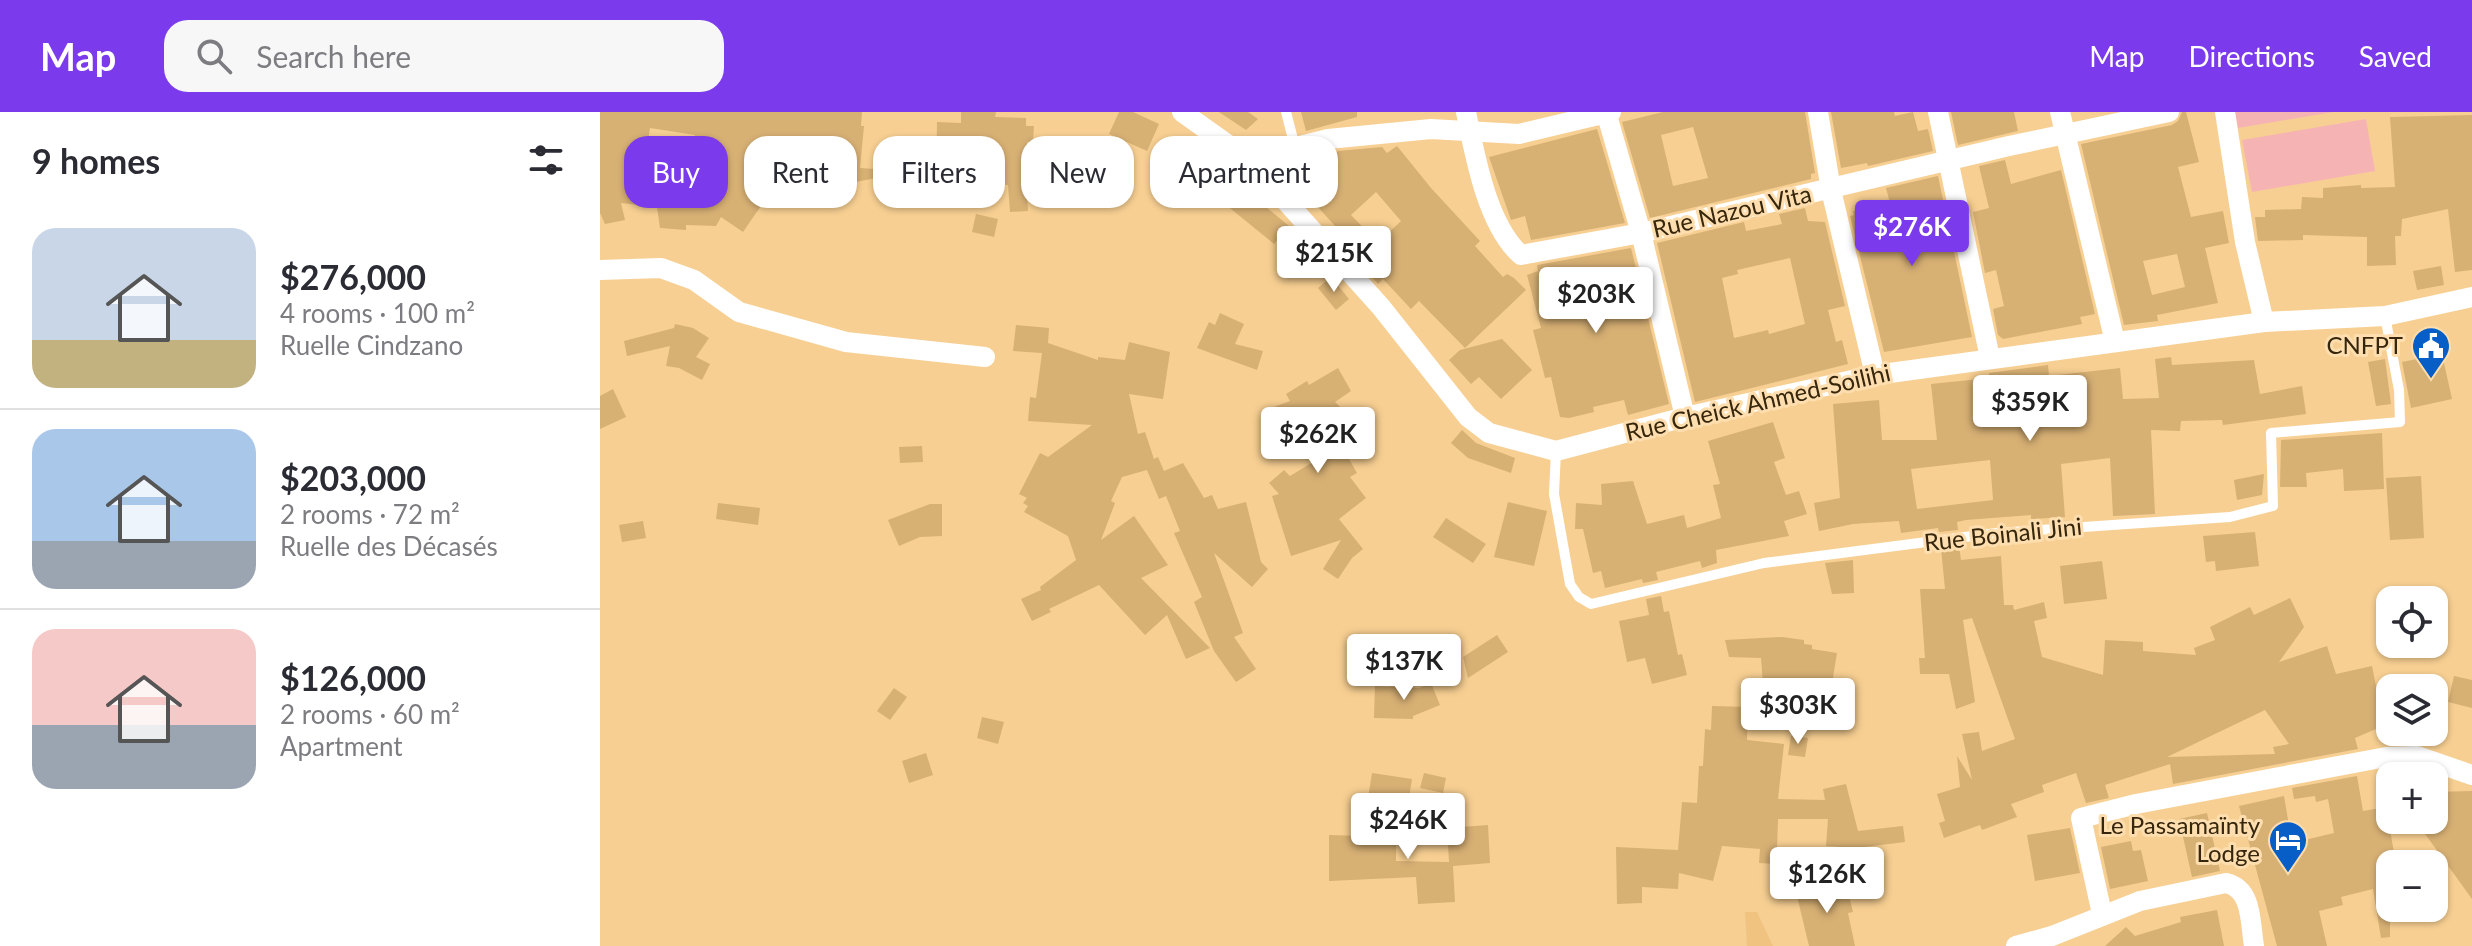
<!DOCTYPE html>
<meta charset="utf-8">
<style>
:root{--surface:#fff;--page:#f7f7f7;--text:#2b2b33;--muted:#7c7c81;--line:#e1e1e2;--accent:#7c3aed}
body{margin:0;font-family:Lato,sans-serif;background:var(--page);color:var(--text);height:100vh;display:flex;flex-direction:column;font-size:30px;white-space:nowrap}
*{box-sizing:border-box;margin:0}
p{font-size:26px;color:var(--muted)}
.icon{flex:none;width:44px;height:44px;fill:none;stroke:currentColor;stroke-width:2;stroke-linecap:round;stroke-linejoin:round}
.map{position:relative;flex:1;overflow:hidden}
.details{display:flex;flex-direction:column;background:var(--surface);width:600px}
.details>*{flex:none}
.guide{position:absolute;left:24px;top:24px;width:760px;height:72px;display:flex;gap:16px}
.buttons{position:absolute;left:1776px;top:474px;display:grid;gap:16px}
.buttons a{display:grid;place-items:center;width:72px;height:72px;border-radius:16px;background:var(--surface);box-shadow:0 2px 6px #0004;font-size:40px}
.price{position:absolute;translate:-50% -68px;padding:0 18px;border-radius:8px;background:#fff;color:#222;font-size:26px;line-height:52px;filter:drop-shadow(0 2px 4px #0008)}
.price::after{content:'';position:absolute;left:50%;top:48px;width:24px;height:18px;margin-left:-12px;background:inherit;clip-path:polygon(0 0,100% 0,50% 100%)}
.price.active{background:var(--accent);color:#fff}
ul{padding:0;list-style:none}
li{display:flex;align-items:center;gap:24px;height:200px;padding:0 32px}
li+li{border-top:2px solid var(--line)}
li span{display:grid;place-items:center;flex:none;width:224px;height:160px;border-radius:24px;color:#555}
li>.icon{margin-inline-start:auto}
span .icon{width:96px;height:96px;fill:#fffc;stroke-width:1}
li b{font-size:34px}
h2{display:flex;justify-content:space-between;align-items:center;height:96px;padding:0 32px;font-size:34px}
.tag{padding:0 28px;border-radius:24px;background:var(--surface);box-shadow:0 2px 6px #0004;font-size:28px;line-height:72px}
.tag.active{background:var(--accent);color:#fff}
header{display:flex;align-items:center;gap:48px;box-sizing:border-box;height:112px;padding:0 40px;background:var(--accent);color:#fff}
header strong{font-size:38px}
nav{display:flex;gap:44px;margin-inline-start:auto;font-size:28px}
.search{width:560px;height:72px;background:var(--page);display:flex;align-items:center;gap:20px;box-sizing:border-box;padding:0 28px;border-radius:24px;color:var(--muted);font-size:30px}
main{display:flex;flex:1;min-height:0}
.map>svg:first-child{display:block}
</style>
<header>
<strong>Map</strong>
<div class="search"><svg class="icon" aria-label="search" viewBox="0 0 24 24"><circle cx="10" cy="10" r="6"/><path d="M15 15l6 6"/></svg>Search here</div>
<nav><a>Map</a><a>Directions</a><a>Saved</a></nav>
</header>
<main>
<section class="details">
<h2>9 homes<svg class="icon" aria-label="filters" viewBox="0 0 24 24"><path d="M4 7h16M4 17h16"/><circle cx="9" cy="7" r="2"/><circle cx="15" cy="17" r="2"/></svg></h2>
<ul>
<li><span style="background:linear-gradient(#c9d6e8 70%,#c2b280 0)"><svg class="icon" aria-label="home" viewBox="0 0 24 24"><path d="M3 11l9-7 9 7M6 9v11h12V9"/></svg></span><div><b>$276,000</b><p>4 rooms · 100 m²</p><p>Ruelle Cindzano</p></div></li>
<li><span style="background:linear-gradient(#a9c7e8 70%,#9aa5b1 0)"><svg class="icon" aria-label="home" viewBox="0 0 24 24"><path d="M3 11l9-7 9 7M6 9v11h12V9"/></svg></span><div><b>$203,000</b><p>2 rooms · 72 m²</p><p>Ruelle des Décasés</p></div></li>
<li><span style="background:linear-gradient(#f6c9c9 60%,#9aa5b1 0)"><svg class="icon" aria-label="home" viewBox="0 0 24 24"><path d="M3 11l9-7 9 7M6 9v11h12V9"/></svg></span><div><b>$126,000</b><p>2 rooms · 60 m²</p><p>Apartment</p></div></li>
</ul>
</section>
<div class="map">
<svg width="1872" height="834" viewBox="0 0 1872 834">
<rect width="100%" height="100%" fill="#f7cf92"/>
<polygon fill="#f0c480" points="1145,800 1157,800 1173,834 1147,834"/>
<g fill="#f6b3b4">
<polygon points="1635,0 1733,0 1638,16"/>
<polygon points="1766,7 1775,59 1652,80 1642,28"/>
</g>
<g fill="#d7b074" fill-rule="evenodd">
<path d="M0,0H262L261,14H264L260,56L291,58V63L216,78L205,25L191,43L186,40L153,83L163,91L143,120L121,105L116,114L86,113V118L60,116L57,95L21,91L25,108L5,112L0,101ZM50,16L95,23L84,55L45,48Z"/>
<polygon points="361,0 396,0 395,5 426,6 426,14 434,14 433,30 427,30 428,51 425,51 428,99 410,100 408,73 371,70 371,56 336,71 337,10 361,11"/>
<polygon points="519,0 533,0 559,12 547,39 509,22"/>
<polygon points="619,0 648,0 658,7 646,18"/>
<polygon points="701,0 757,0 757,5 706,19"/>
<path d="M1063,0H1205L1215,61L1211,62V67L1050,106L1022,10ZM1093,15L1108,66L1073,74L1061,23Z"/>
<polygon points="1231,0 1294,0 1295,4 1313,0 1318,19 1328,17 1333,39 1268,54 1267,51 1241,56"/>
<polygon points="1351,0 1414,0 1418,19 1358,33"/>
<path d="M1582,0H1586L1599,50L1578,55L1591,105L1623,99L1629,131L1605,136L1618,191L1557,203L1558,209L1524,213L1481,32L1572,13L1578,9ZM1577,142L1585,175L1552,183L1543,149Z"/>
<polygon points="1872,3 1872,158 1855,160 1848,97 1802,107 1801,124 1795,124 1796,153 1767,154 1767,125 1703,123 1703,128 1658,129 1655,105 1665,105 1665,98 1701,97 1702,85 1723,86 1723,76 1761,73 1761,76 1795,75 1790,5"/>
<polygon points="997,17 1025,111 931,128 925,104 911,108 889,45"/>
<path d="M797,34L831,76L880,129L875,134L903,165L907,162L914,166L926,178L865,236L819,189L811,197L783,167L778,172L733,120L737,116L694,69L690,51L707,47L709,54L729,47L738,39L782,35L787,41ZM776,80L801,109L778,131L751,103Z"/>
<polygon points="589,43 606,59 594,73 576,56"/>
<polygon points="1405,48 1411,72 1461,58 1495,202 1480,205 1482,212 1403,227 1398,223 1393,197 1404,194 1396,158 1385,161 1373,100 1389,96 1379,54"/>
<polygon points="1338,64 1372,225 1284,240 1250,104 1254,103 1253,99 1290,91 1286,76"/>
<polygon points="636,70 689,114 674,132 620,88"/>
<path d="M1205,96L1208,109L1225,110L1245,194L1228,198L1236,230L1242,228L1248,252L1095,290L1057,131L1144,110L1146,119L1182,112L1179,102ZM1190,146L1205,212L1169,222L1168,218L1134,226L1122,166L1138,162L1137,158Z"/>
<polygon points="376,102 398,107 394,125 372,120"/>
<polygon points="1031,136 1069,292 1028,303 1024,288 993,295 994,300 969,306 960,305 951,265 945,266 933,218 941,216 927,163 938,159 937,153"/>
<polygon points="1841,154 1844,173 1817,178 1813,159"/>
<polygon points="731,165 749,187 736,198 718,176"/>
<polygon points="620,201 644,212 635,232 663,239 657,258 597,236 609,210 615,213"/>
<polygon points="75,212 93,216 109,226 96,245 110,252 102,268 79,256 66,254 70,234 27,244 24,229 74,216"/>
<polygon points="416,213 449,216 448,231 498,248 498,245 525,248 529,230 570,240 563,287 529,282 538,322 545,320 554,347 558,345 564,359 583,351 604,386 612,383 618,397 646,390 661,450 668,457 652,475 614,441 643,521 634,525 656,557 636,570 614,539 594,490 602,485 574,421 580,419 566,384 559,387 547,358 522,365 511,389 515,391 501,428 534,404 568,453 541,466 610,536 586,547 567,503 545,523 499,473 449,497 451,500 432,509 421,487 441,478 440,475 476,448 468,424 424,400 428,394 423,391 427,386 419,382 440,341 448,345 492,313 428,309 430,285 436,286 442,241 413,239"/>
<polygon points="902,227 932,258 901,287 879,265 871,272 849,248 860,238"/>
<polygon points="1842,242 1852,287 1811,296 1802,250"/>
<path d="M1571,245L1572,253L1654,248L1660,282L1702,274L1706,302L1623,313L1622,308L1581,309L1580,319L1551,318L1555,402L1513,404L1510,346L1461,352L1465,405L1431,407V403L1366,408L1357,410L1358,418L1339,420L1338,416L1301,421L1299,409L1253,412L1219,419L1214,391L1240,386L1233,292L1279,288L1282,328H1337L1331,272L1389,266V261L1448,253L1449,264L1520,256L1523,287L1559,286L1555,247ZM1390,348L1393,388L1317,397L1311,357Z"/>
<polygon points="1785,247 1791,292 1776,294 1768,250"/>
<polygon points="738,256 751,279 735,290 751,305 736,320 748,335 744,338 757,361 750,365 766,386 739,407 763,437 752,446 738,467 723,457 741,428 691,444 672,384 679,382 669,371 684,358 690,364 723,344 705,311 679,321 669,297 690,289 686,282 707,269 709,273"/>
<polygon points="13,277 26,305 0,317 0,284"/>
<polygon points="1173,310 1185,346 1174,350 1186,383 1199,379 1207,402 1184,409 1189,424 1116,438 1117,451 1102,456 1100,449 1056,460 1058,468 1043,471 1042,467 1005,476 1001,459 993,461 983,417 975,417 976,391 1002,393 1001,372 1033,369 1047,412 1084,403 1087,416 1121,406 1113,373 1120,372 1108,329"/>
<polygon points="862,318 876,331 915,346 911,361 868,346 851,331"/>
<polygon points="1782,321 1784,377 1744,379 1743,357 1706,361 1707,375 1680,375 1681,328"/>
<polygon points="322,334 323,350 300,351 299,335"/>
<polygon points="1664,362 1662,383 1637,388 1634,368"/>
<polygon points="1821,364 1824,426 1790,428 1786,366"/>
<polygon points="908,390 947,399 934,454 894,445"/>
<polygon points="118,391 160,396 158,413 116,407"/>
<polygon points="330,392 342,392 342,424 320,425 299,434 288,408"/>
<polygon points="846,406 886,432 873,451 833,425"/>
<polygon points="43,409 46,426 22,430 19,413"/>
<polygon points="1655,420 1659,454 1616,459 1615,449 1606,450 1603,424"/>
<path d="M1359,434L1361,448L1401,444L1404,493H1413L1414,498L1444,490L1447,506L1434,509L1442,545L1503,563L1505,528L1543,530V539L1596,543L1594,536L1615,528L1610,515L1650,495L1654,503L1690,486L1704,515L1679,550L1727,534L1736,562L1772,554L1779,589L1785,586L1790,597V611L1755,626L1758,637L1573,672L1570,652L1505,673L1509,686L1486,691L1476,661L1442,673L1444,680L1411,692L1417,705L1382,718L1380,713L1344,726L1339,711L1345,709L1337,682L1360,675L1357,644L1372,668L1362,622L1379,620L1382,639L1415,627L1372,506L1363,508L1375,590L1356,597L1349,562H1320L1319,546H1325L1320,477H1345L1341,436ZM1665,598L1689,632L1673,635L1675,642L1567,645Z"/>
<polygon points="1253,448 1254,481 1232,482 1225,451"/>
<polygon points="1502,449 1507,487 1464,492 1460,454"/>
<polygon points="1061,484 1064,500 1069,499 1078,543 1082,542 1087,563 1052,572 1045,546 1027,550 1019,509 1049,503 1046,487"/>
<polygon points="897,523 908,540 868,566 863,545"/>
<polygon points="1182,525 1204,528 1204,532 1212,533 1212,537 1237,541 1233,566 1163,572 1161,546 1129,545 1125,528"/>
<polygon points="1854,564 1872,568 1872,596 1848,590"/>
<polygon points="831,571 840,593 813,604 813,607 774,606 775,574 819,576"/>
<polygon points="294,576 307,585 290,608 277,599"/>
<polygon points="1228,581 1250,583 1248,600 1226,598"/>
<polygon points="1112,594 1148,595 1147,628 1184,632 1178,687 1225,688 1223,677 1246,672 1258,719 1303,714 1305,730 1256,736 1226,734 1228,707 1178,707 1177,737 1192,737 1191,753 1159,751 1160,737 1122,734 1113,769 1079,761 1078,777 1042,775 1042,791 1017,792 1016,735 1078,738 1082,690 1097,691 1099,654 1103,654 1105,617 1111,618"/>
<polygon points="382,605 404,610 398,632 377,626"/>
<polygon points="1191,624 1208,626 1205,645 1188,643"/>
<polygon points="326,641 333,663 309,671 302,649"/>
<polygon points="772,661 812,667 808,692 768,686"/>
<polygon points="824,661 846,666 843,681 820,676"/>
<polygon points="1757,664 1763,699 1786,695 1796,752 1790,752 1790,825 1781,826 1773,777 1741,785 1743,793 1719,799 1727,834 1677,834 1639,694 1684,684 1692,731 1734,721 1728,687 1716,690 1715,684 1694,687 1692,676"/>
<polygon points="1872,679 1872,787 1823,719 1823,708 1834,708 1834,680"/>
<polygon points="1607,701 1620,759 1592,765 1579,707"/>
<polygon points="888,713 890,751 853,754 855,790 818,792 816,765 729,769 729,723 796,725 796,749 849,750 847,716"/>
<polygon points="1470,716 1480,761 1435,769 1427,723"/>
<polygon points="1531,729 1533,739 1541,738 1548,769 1510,777 1501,735"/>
<polygon points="1245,769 1253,800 1248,801 1255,834 1209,834 1196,780"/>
<polygon points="1617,798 1624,834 1505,834 1526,815 1535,824 1581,810 1580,805"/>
</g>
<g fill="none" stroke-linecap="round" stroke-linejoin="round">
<g stroke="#fff" stroke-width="10">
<polyline points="686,0 695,35"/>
<polyline points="956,339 954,382 970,472 979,485 991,492 1164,451 1396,421 1630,405 1673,394 1671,321 1800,310 1799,278 1785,204"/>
</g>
<g stroke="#fff" stroke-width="20">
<polyline points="582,0 648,47 781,195 868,305 889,321 956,339 1085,305 1275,263 1664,210 1785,204 1872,185"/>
<path d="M866,0C875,44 887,113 921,143L1041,121L1409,34L1569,0"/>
<polyline points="1006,0 1041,121 1085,305"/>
<polyline points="1218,0 1231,78 1275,263"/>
<polyline points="1338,0 1390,246"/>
<polyline points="1460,0 1515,230"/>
<polyline points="1625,0 1645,130 1664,210"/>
<polyline points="648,47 728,27 831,17 919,22 1011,0"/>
<polyline points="0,158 61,156 94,168 139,200 246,230 385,245"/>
<polyline points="1502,802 1481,706 1536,692 1786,645 1817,644 1872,663"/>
<path d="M1416,834L1452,824L1540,789L1626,771C1653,777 1650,811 1654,834"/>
</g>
</g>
<defs>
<symbol id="civic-pin" viewBox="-11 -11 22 30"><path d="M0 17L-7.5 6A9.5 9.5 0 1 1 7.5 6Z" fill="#085ec7" stroke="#fedeae"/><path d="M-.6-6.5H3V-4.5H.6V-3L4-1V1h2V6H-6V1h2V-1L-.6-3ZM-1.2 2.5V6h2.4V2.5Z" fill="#fff"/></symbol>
<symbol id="hotel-pin" viewBox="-11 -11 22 30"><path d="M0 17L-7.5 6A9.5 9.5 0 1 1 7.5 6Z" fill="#085ec7" stroke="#fedeae"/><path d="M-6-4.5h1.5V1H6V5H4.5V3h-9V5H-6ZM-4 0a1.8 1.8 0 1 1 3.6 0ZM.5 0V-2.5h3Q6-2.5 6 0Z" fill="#fff"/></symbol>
</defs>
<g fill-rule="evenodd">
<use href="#civic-pin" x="1809" y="212" width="44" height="60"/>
<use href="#hotel-pin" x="1666" y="706" width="44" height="60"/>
</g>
<g text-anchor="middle" stroke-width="6" stroke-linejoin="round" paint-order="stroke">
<g font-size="24" fill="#36260d" stroke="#fedeae">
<text transform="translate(1132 100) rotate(-13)" y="8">Rue Nazou Vita</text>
<text transform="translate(1158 291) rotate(-13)" y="8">Rue Cheick Ahmed-Soilihi</text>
<text transform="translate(1403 423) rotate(-6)" y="8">Rue Boinali Jini</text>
</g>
<g font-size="24" fill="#36260d" stroke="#fedeae" text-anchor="end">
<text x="1803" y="242">CNFPT</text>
<text x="1660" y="722">Le Passamaïnty<tspan x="1660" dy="28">Lodge</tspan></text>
</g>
</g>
</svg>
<div class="buttons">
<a><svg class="icon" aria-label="locate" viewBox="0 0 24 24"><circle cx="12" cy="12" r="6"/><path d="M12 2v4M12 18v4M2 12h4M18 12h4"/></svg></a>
<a><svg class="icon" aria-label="layers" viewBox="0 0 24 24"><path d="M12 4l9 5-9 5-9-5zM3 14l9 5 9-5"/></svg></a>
<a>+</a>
<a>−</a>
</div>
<b class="price active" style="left:1312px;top:156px">$276K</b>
<b class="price" style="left:734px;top:182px">$215K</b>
<b class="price" style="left:996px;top:223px">$203K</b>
<b class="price" style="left:1430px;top:331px">$359K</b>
<b class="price" style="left:718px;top:363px">$262K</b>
<b class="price" style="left:804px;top:590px">$137K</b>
<b class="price" style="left:1198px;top:634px">$303K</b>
<b class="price" style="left:808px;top:749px">$246K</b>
<b class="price" style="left:1227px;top:803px">$126K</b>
<div class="guide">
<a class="tag active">Buy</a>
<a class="tag">Rent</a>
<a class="tag">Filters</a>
<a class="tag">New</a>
<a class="tag">Apartment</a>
</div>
</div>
</main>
